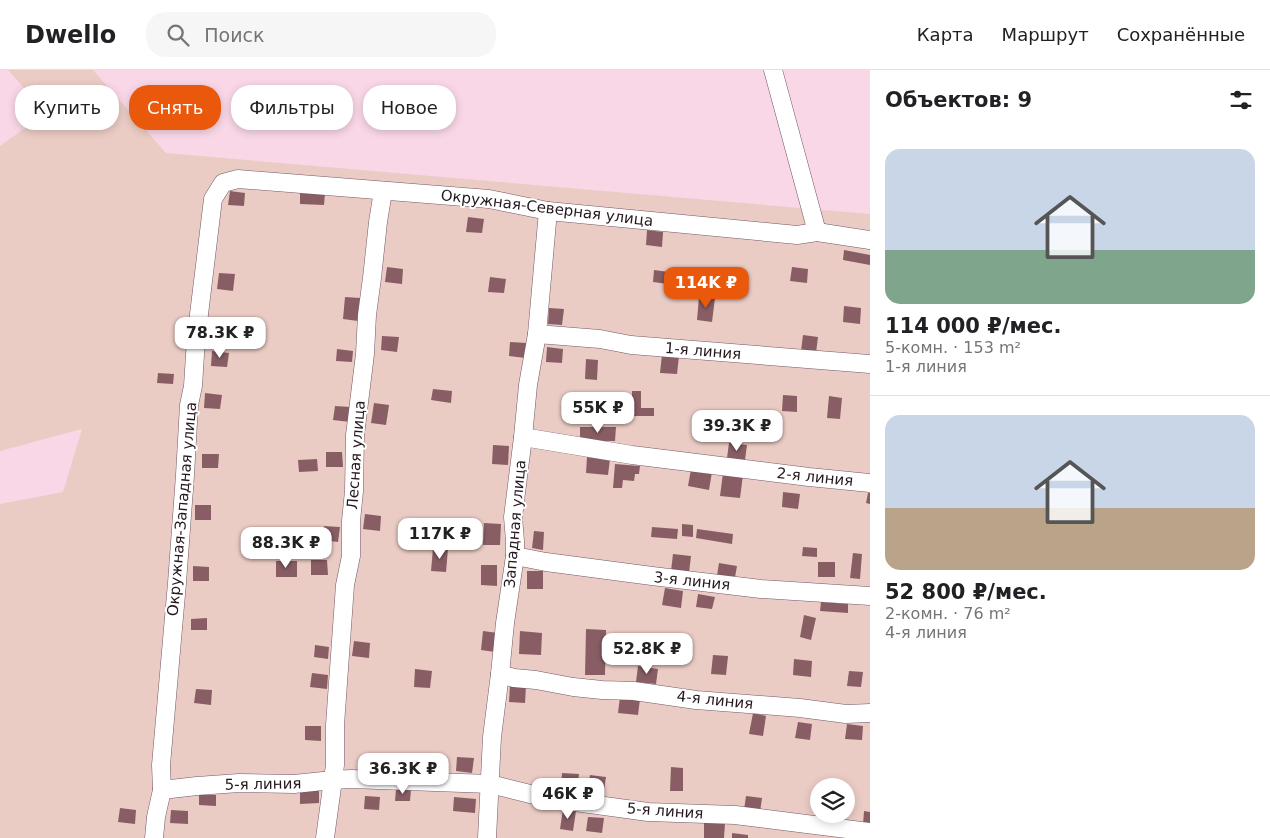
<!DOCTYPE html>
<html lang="ru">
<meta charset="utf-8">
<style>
:root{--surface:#fff;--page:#f6f6f6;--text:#202124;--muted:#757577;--line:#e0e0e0;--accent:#ea580c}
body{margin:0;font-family:"DejaVu Sans",sans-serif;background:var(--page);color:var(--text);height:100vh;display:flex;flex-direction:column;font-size:19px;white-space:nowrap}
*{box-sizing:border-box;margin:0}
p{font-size:16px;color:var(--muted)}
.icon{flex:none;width:28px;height:28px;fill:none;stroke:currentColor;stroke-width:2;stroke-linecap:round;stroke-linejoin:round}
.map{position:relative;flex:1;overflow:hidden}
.sheet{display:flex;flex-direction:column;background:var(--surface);width:400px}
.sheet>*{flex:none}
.top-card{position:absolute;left:15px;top:15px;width:475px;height:45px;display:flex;gap:10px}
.buttons{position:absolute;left:810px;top:708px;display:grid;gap:10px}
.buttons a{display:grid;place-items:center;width:45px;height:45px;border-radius:50%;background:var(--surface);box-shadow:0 2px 8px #0003;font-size:25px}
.price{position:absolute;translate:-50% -42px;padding:0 11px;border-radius:10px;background:#fff;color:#222;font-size:16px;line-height:32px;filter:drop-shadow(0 1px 2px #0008)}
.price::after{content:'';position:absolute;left:50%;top:30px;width:15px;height:11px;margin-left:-8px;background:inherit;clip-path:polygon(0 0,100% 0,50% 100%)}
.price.active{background:var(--accent);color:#fff}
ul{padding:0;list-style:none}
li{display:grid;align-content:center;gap:10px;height:265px;padding:0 15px}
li+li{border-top:1px solid var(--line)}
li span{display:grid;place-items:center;height:155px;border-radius:15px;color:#555}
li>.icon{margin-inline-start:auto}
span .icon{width:90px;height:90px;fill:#fffc;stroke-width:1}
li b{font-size:21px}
h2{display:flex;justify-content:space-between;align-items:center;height:60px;padding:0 15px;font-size:21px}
.chip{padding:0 18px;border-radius:20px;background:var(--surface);box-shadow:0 2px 8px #0003;font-size:18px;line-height:45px}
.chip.active{background:var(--accent);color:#fff}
header{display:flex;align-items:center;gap:30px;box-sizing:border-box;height:70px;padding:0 25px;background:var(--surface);border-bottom:1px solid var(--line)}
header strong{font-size:24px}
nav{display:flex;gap:28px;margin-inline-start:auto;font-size:18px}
.search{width:350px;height:45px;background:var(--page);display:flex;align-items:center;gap:12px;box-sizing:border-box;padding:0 18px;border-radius:20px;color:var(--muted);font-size:19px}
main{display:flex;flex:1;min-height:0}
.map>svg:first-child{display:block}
</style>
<header>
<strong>Dwello</strong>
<div class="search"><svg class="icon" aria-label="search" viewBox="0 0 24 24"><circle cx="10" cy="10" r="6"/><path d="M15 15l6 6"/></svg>Поиск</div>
<nav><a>Карта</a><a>Маршрут</a><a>Сохранённые</a></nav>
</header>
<main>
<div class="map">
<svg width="870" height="768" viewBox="0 0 870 768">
<rect width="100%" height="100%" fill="#f9d7e7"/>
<path fill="#ebccc5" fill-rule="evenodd" d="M8,0H93L166,83L870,144V768H0V434L63,422L82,359L0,381V76L46,43ZM819,716H846V744H819Z"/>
<g fill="#885e64">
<polygon points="230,121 245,123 244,136 228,135"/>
<polygon points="300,122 325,123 324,135 300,134"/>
<polygon points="468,147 484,149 482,163 466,162"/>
<polygon points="647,160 663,162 662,177 646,175"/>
<polygon points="844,180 870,185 870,195 843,190"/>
<polygon points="387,197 403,199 402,214 385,212"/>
<polygon points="792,197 808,199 807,213 790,211"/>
<polygon points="654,200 669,202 668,214 653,212"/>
<polygon points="219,203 235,204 233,221 217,219"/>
<polygon points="490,207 506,209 504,223 488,222"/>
<polygon points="345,227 360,228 358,251 343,249"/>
<polygon points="699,227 715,228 712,252 697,250"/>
<polygon points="844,236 861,238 860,254 843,252"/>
<polygon points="549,238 564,239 562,255 548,254"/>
<polygon points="803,265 818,267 816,283 801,281"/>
<polygon points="382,266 399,267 397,282 381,280"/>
<polygon points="510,272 527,273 525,288 509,286"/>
<polygon points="547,277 563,279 562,293 546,292"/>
<polygon points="337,279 353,281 352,292 336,291"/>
<polygon points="212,281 229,283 227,297 211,296"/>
<polygon points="662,284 679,286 677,304 660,303"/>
<polygon points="586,289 598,290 597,310 585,309"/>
<polygon points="158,303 174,304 173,314 157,313"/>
<polygon points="433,319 452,321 451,333 431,330"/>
<polygon points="632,321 641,321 641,338 654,338 654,346 632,346"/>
<polygon points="205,323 222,325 220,339 204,338"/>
<polygon points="783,325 797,326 797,342 782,341"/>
<polygon points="829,326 842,328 840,349 827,348"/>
<polygon points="374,333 389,335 386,355 371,353"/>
<polygon points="335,336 351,337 350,352 333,350"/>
<polygon points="730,347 755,349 754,357 729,355"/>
<polygon points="580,357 616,357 615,371 580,371"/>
<polygon points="729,373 747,375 745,390 727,388"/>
<polygon points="493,375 509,376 508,395 492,394"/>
<polygon points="326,382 342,382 343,397 326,397"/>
<polygon points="202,384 219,384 218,398 202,398"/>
<polygon points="587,387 610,389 608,405 586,403"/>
<polygon points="317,389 318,401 299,402 298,390"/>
<polygon points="615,394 640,396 639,404 635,404 634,411 623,410 622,418 613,418"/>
<polygon points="691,399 712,402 709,420 688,416"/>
<polygon points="723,403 743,405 740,428 720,426"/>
<polygon points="783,422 800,424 798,439 782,437"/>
<polygon points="868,423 870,423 870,434 866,433"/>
<rect x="195" y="435" width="16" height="15"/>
<polygon points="365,444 381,446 380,461 363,459"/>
<polygon points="484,453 501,454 500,475 483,475"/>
<polygon points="682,454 693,455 693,467 682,466"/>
<polygon points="324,456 340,457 338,472 322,470"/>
<polygon points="652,457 678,459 677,469 651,467"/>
<polygon points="697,459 733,464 732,474 696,468"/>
<polygon points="534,461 544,462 543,480 532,478"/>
<polygon points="803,477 817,478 817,487 802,486"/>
<polygon points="433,478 448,479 446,502 431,501"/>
<polygon points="853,483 862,484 860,509 850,508"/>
<polygon points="673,484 691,486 689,503 671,501"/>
<polygon points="311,490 327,490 328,505 311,505"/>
<rect x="276" y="491" width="21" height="16"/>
<rect x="818" y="492" width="17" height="15"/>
<polygon points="719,493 737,496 734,513 716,511"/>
<polygon points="481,495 497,495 497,516 481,515"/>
<polygon points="193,496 209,497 209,511 193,511"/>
<rect x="527" y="501" width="16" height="18"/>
<polygon points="665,518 683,521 681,538 662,535"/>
<polygon points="698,524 715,527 712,539 696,537"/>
<polygon points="821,532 848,534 848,543 820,541"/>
<polygon points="804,545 816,548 811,570 800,567"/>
<polygon points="207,548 207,560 191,560 191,549"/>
<polygon points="586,559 606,560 605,605 585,605"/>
<polygon points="483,561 498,563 495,582 481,580"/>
<polygon points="520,561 542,563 541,585 519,584"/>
<polygon points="354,571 370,573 369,588 352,586"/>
<polygon points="315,575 329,577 328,589 314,587"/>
<polygon points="713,585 728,586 726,605 711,604"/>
<polygon points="794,589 812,591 811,607 793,605"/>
<polygon points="638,596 658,599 656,614 636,612"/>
<polygon points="415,599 432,601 430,618 414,617"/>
<polygon points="849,601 863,602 861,617 847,616"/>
<polygon points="312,603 328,605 327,619 310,617"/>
<polygon points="510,615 526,616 525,633 509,632"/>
<polygon points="196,619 212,620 211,635 194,633"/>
<polygon points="620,627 640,629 638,645 618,643"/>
<polygon points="753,643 766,646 763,666 749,664"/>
<polygon points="798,652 812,654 810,670 795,668"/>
<polygon points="847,654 863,656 862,670 845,669"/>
<polygon points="305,656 321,656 321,671 305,670"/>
<polygon points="413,686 427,687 427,703 412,702"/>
<polygon points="457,687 474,688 472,703 456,701"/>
<polygon points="671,697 683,698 683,721 670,721"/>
<polygon points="562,703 579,704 577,721 561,719"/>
<polygon points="590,705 606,707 603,727 587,725"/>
<polygon points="396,719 411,720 410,731 395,731"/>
<polygon points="319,720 319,733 300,734 300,721"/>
<polygon points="199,725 216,725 216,736 199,735"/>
<polygon points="365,726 380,727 379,740 364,739"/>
<polygon points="746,726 762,728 760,742 744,740"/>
<polygon points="454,727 476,729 475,743 453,741"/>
<polygon points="120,738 136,740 135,754 118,752"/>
<polygon points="563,739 576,741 573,761 560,759"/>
<polygon points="171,740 188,741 188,754 170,753"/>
<polygon points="864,741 870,742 870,756 863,755"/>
<polygon points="588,747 604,748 602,763 586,761"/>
<polygon points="704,752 725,753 724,768 704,768"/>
<polygon points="732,763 748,765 748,768 732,768"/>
</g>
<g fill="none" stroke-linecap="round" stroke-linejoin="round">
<defs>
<g id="minor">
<polyline points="773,0 817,162"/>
<polyline points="537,264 600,269 631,275 870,294"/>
<polyline points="523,367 632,385 809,407 870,413"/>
<polyline points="515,486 546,492 652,506 761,519 870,526"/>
<polyline points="500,604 514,608 536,610 573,617 602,620 634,621 696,630 800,638 846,644 870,643"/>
<polyline points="162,720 197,716 239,713 294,714 333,710 351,709 490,714 546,728 648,742 735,745 870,762"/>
<polyline points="154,768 156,747 162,720 161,695 177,513 185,405 189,335 193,316 196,269 213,129 223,113 238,109 489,129 548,141 797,165 817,162 870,170"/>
<polyline points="325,768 335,695 335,655 345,515 351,486 351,451 354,421 355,365 365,284 367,245 372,208 378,152 383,121"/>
<polyline points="487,768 492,667 500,604 505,553 515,486 515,471 513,447 523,367 528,315 537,264 548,141"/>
</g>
</defs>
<use href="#minor" stroke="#735765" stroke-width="19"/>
<use href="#minor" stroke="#fff" stroke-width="18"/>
</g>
<g text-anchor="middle" stroke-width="4" stroke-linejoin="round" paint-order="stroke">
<g font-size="15" fill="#24181e" stroke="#fff">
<text transform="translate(547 138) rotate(7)" y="5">Окружная-Северная улица</text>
<text transform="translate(703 281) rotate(5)" y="5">1-я линия</text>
<text transform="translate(356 385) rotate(-86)" y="5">Лесная улица</text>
<text transform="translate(815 407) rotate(6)" y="5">2-я линия</text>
<text transform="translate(182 439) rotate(-85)" y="5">Окружная-Западная улица</text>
<text transform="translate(515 454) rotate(-85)" y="5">Западная улица</text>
<text transform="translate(692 511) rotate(6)" y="5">3-я линия</text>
<text transform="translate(715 630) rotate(6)" y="5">4-я линия</text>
<text transform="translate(263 714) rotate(-1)" y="5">5-я линия</text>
<text transform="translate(665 741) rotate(4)" y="5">5-я линия</text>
</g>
</g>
</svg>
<div class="buttons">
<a><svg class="icon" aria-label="layers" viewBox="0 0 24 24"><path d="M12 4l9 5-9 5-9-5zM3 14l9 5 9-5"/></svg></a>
</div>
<b class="price active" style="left:706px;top:239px">114K ₽</b>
<b class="price" style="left:220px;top:289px">78.3K ₽</b>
<b class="price" style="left:598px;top:364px">55K ₽</b>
<b class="price" style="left:737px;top:382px">39.3K ₽</b>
<b class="price" style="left:440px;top:490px">117K ₽</b>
<b class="price" style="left:286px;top:499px">88.3K ₽</b>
<b class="price" style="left:647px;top:605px">52.8K ₽</b>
<b class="price" style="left:403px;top:725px">36.3K ₽</b>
<b class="price" style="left:568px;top:750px">46K ₽</b>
<div class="top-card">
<a class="chip">Купить</a>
<a class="chip active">Снять</a>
<a class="chip">Фильтры</a>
<a class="chip">Новое</a>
</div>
</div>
<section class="sheet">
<h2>Объектов: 9<svg class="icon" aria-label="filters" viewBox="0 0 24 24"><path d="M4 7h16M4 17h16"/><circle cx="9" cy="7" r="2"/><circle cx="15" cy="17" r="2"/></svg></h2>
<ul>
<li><span style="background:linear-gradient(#c9d6e8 65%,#7fa58c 0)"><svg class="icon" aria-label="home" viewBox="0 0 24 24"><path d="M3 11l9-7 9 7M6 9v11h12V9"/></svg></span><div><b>114 000 ₽/мес.</b><p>5-комн. · 153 m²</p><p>1-я линия</p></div></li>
<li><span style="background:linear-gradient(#c9d6e8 60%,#b9a48a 0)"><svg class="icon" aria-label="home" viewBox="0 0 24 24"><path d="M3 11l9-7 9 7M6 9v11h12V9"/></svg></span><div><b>52 800 ₽/мес.</b><p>2-комн. · 76 m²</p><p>4-я линия</p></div></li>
</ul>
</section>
</main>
